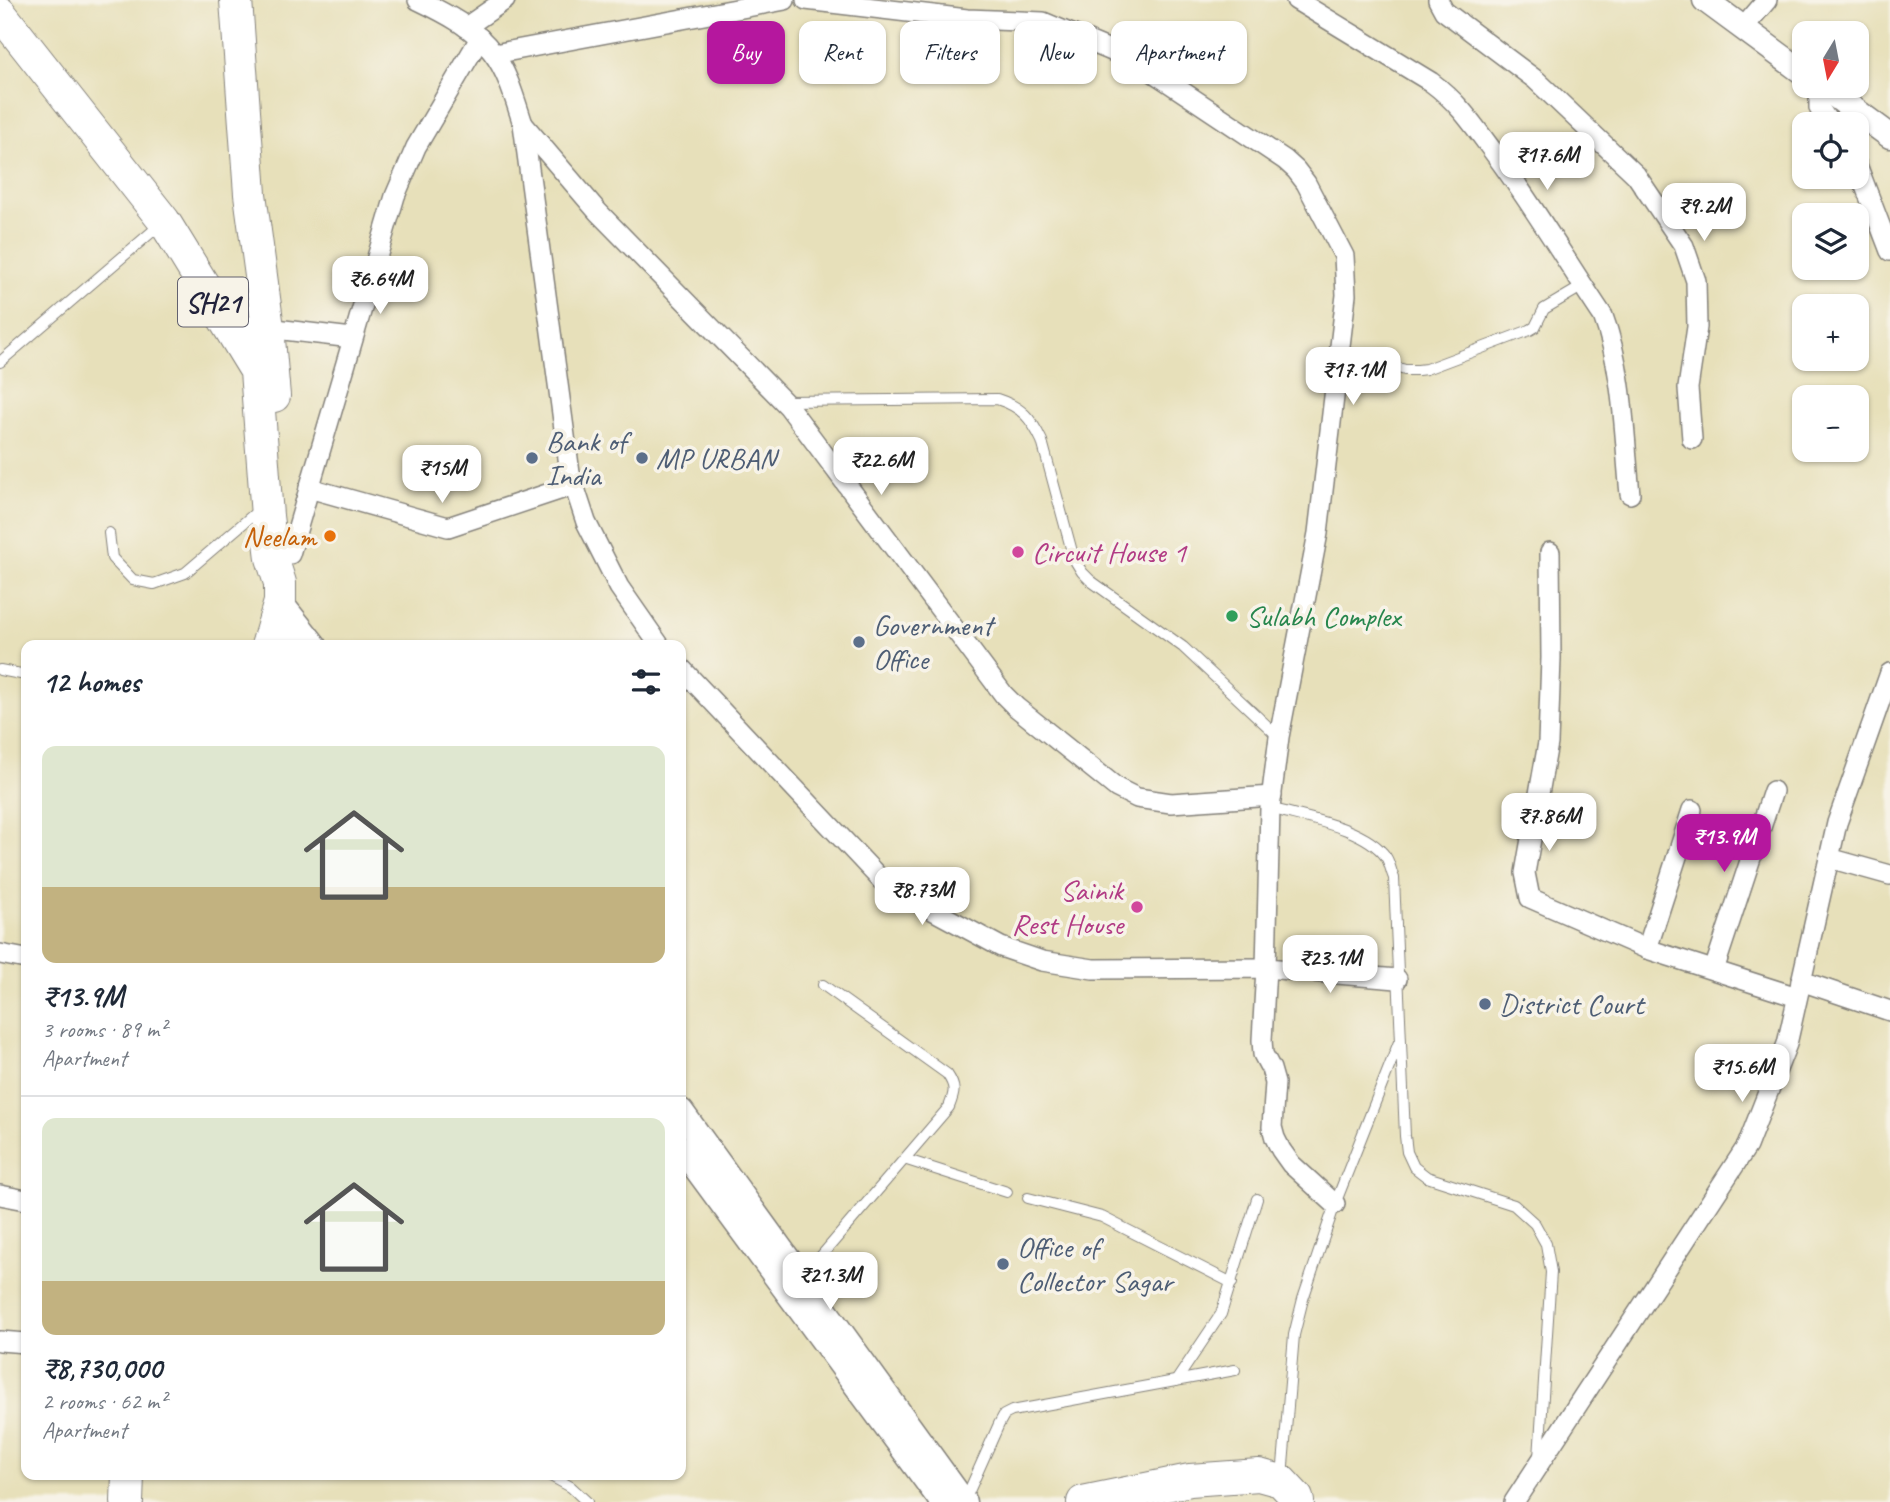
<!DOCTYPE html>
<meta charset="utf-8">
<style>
:root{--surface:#fff;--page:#f6f6f7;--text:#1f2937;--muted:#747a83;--line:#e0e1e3;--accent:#b5179e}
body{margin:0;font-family:Caveat,sans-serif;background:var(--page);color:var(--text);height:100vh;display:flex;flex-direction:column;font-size:26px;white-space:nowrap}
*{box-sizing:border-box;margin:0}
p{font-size:23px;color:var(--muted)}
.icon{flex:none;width:38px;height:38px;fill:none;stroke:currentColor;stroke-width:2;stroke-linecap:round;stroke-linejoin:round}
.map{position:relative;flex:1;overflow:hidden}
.side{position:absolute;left:21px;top:640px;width:665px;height:840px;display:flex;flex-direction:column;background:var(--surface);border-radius:14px;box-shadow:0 2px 5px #0004}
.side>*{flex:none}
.banner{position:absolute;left:707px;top:21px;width:665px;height:63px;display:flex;gap:14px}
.needle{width:46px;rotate:190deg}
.controls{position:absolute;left:1792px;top:21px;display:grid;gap:14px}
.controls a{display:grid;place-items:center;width:77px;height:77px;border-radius:14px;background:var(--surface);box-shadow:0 2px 5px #0004;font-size:35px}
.price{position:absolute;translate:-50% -60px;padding:0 16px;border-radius:14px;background:#fff;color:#222;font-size:23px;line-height:46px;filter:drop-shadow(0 2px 4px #0008)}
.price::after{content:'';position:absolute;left:50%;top:42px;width:21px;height:16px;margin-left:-10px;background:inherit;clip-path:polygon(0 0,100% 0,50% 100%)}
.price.on{background:var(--accent);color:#fff}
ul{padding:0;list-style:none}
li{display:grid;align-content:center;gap:14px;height:371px;padding:0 21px}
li+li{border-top:2px solid var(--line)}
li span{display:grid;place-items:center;height:217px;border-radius:14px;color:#555}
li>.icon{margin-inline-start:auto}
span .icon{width:126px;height:126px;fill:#fffc;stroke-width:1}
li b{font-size:30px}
h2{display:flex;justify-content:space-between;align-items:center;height:84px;padding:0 21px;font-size:30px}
.chip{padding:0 24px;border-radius:14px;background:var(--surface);box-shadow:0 2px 5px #0004;font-size:24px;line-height:63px}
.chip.on{background:var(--accent);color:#fff}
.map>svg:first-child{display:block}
</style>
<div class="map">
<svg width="1890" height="1502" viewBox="0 0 1890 1502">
<rect width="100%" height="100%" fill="#f7f3e8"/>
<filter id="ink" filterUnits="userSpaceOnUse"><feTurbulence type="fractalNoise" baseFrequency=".0143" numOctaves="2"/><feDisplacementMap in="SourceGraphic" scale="14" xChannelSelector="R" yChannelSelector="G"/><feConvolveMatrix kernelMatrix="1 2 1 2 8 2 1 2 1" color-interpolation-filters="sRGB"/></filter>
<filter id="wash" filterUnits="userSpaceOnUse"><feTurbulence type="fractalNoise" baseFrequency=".00686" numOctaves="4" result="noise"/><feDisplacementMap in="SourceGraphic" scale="28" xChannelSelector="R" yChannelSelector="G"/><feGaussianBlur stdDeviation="1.57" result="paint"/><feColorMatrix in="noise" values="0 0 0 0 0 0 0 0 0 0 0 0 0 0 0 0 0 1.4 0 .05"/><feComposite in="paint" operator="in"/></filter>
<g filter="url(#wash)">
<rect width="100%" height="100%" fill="#e7e0ba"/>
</g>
<g filter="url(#ink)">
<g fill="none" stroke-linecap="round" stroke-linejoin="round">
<defs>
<g id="service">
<polyline points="1340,350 1405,370 1418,370 1426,369 1530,330 1535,327 1544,309 1583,286"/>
<polyline points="0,362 161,224"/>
<path d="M784,401L997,399C1022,407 1031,418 1042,441L1074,559L1082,572L1091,581L1183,647L1279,737"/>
<polyline points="109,533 112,558 133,580 154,584 185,573 260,509"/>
<polyline points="0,670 26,675"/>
<path d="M1270,808C1304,818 1365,827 1386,857C1390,863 1391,872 1394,878L1405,1136L1407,1152L1414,1167L1427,1177L1514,1205L1535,1224L1546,1244L1551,1272L1539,1458"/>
<polyline points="904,1159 1007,1192"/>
<polyline points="1028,1198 1102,1217 1232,1283"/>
<path d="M804,1276L949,1107C955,1092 956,1087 947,1074L823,985"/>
<polyline points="1176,1381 1221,1314 1257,1199"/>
<polyline points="549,1475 571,1487 587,1502"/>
<polyline points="1282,1477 1294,1335 1303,1299 1335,1204 1399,1042"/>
<polyline points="966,1498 999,1424 1004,1415 1012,1411 1235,1370"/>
</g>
<g id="minor">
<path d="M418,0C445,13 475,28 493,53C508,73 515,100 523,124L570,473L586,522L619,587L660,646"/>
<polyline points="806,0 967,19 1043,22 1138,62 1285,160 1296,170 1306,183 1344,256 1346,295 1318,533 1279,737 1270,808 1266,968 1262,1040 1263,1054 1271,1069 1275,1083 1272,1127 1275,1138 1281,1150 1291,1164 1335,1204"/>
<path d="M1296,0L1431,82C1458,102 1472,123 1492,150C1532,203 1566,261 1603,316C1624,372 1624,435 1630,494"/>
<polyline points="1438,0 1444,11 1536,80 1636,175 1684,246 1696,281 1697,327 1688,388 1692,439"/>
<polyline points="466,27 505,0"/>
<polyline points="1743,28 1767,0"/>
<polyline points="494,54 785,0"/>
<polyline points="1819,86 1819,108 1830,124"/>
<polyline points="523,124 598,212 788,406 1004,695 1016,707 1117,788 1137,798 1171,803 1272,796"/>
<polyline points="1857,165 1890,251"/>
<polyline points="250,326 352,338"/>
<polyline points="309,488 448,527 574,485"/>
<polyline points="1550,552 1551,658 1548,743 1525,873 1530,898 1647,949 1797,997"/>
<polyline points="272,558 290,554 395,196 416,147 480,38"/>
<polyline points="681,668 886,885 1001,947 1042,961 1093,969 1266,968 1397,979"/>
<polyline points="1829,858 1890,875"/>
<polyline points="1647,949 1692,810"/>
<polyline points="0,954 26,959"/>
<polyline points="1714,970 1773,791"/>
<polyline points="1801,981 1890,1011"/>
<polyline points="0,1195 26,1200"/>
<polyline points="0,1341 26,1343"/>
<polyline points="1514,1502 1747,1146 1787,1044 1837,823 1890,673"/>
</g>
<g id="tertiary">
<polyline points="1705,0 1804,73"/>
<polyline points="1822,86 1890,136"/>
<polyline points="280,602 315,646"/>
<polyline points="274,622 292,646"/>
<polyline points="681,1111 964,1502"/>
<polyline points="681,1148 942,1502"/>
</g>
<g id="primary">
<polyline points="236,0 250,194 268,328 274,396"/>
<polyline points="0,13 164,221 256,371 267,516 272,558 280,583 280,602 267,646"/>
<polyline points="127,1502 128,1475"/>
<polyline points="1083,1502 1190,1480 1259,1475 1281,1481 1297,1498 1298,1502"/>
</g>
</defs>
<use href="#service" stroke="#84817a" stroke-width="12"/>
<use href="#minor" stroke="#84817a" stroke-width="22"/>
<use href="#tertiary" stroke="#84817a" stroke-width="27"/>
<use href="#primary" stroke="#84817a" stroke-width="34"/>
<use href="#service" stroke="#fff" stroke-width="10"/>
<use href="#minor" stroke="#fff" stroke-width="19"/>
<use href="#tertiary" stroke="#fff" stroke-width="24"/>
<use href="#primary" stroke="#fff" stroke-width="32"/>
</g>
</g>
<g fill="#5c6f8a" stroke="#f7f3e8" stroke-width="2.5">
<circle cx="532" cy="458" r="7"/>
<circle cx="642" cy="458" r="7"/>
<circle cx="859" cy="642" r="7"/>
<circle cx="1485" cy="1004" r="7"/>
<circle cx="1003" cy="1264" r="7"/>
</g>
<circle fill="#e8710a" stroke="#f7f3e8" stroke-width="2.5" cx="330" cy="536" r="7"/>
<g fill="#d1479c" stroke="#f7f3e8" stroke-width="2.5">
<circle cx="1018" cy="552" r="7"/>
<circle cx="1137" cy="907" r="7"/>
</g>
<circle fill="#2e9e5b" stroke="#f7f3e8" stroke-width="2.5" cx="1232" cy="616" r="7"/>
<g text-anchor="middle" stroke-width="7" stroke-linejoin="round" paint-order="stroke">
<rect fill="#f7f3e8" stroke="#62616f" stroke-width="2" x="178" y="277.5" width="70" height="49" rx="5"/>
<g font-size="28" font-weight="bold" fill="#22223b">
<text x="213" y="312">SH21</text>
</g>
<g font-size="30" fill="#4e5e75" stroke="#f7f3e8" text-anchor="start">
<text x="546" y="451">Bank of<tspan x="546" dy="34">India</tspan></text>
<text x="656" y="468">MP URBAN</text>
<text x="873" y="635">Government<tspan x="873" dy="34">Office</tspan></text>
<text x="1499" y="1014">District Court</text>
<text x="1017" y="1257">Office of<tspan x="1017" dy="34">Collector Sagar</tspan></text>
</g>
<g font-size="30" fill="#c56008" stroke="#f7f3e8" text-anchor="end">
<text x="316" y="546">Neelam</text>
</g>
<g font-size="30" fill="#b23c85" stroke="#f7f3e8" text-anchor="start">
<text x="1032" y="562">Circuit House 1</text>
<text x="1123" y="900" text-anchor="end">Sainik<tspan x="1123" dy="34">Rest House</tspan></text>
</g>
<g font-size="30" fill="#27864d" stroke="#f7f3e8" text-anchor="start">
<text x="1246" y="626">Sulabh Complex</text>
</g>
</g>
</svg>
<div class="controls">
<a><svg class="needle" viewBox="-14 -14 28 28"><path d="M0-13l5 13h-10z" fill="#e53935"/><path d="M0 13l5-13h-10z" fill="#747a83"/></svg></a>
<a><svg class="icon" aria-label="locate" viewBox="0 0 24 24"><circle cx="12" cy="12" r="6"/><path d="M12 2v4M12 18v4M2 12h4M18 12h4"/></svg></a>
<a><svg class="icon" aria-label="layers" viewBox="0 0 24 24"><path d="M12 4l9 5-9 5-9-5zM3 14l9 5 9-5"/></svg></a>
<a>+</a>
<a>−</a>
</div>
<b class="price" style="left:1547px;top:192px">₹17.6M</b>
<b class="price" style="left:1704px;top:243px">₹9.2M</b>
<b class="price" style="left:380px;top:316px">₹6.64M</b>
<b class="price" style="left:1353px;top:407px">₹17.1M</b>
<b class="price" style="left:881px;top:497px">₹22.6M</b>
<b class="price" style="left:442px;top:505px">₹15M</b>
<b class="price" style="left:1549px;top:853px">₹7.86M</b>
<b class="price on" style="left:1724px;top:874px">₹13.9M</b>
<b class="price" style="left:922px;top:927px">₹8.73M</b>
<b class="price" style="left:1330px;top:995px">₹23.1M</b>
<b class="price" style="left:1742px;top:1104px">₹15.6M</b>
<b class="price" style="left:830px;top:1312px">₹21.3M</b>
<div class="banner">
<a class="chip on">Buy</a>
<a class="chip">Rent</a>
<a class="chip">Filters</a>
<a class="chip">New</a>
<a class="chip">Apartment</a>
</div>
<section class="side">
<h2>12 homes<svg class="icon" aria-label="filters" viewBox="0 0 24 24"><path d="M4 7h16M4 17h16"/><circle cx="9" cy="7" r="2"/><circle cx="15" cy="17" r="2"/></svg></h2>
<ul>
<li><span style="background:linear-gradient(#dfe7d0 65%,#c2b280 0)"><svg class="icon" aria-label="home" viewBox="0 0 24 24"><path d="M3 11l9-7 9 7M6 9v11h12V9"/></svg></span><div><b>₹13.9M</b><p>3 rooms · 89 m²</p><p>Apartment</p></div></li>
<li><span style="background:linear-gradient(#dfe7d0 75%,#c2b280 0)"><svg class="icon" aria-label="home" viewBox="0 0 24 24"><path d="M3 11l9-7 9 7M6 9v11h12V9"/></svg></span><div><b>₹8,730,000</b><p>2 rooms · 62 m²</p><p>Apartment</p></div></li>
</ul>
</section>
</div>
